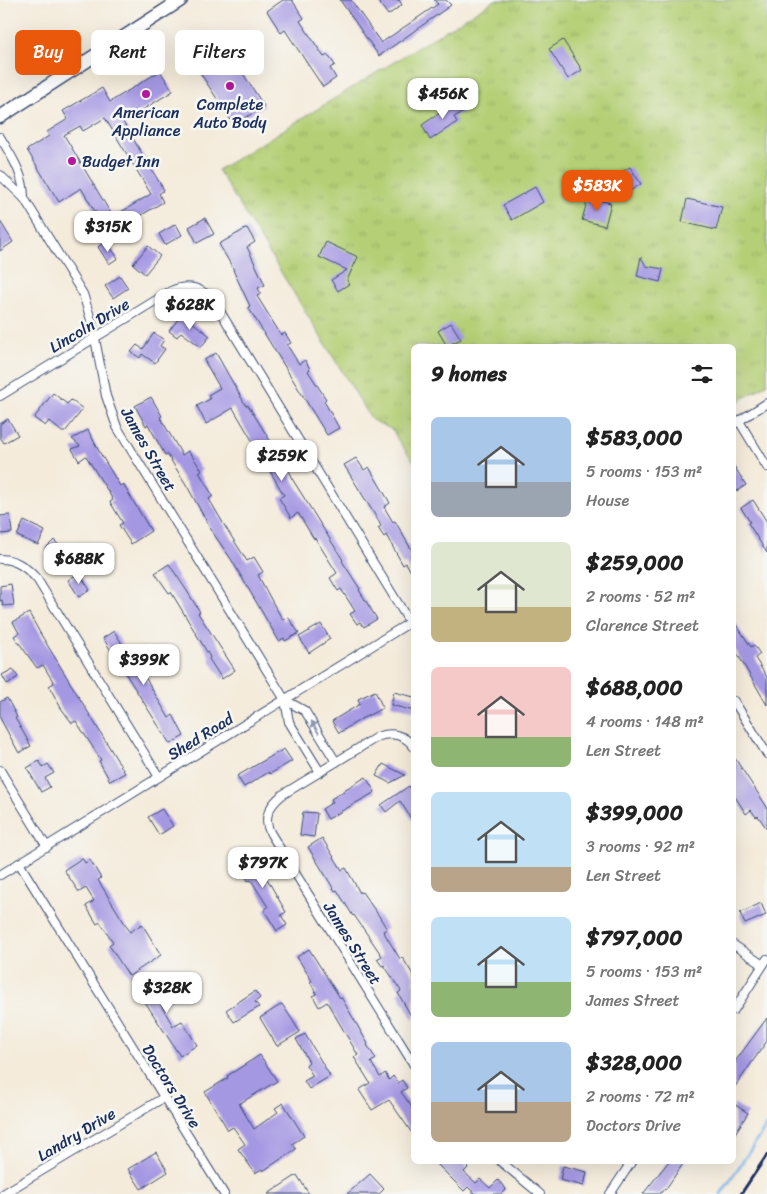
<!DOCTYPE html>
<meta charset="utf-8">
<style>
:root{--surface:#fff;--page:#f6f6f6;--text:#222;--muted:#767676;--accent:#ea580c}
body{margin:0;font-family:Sriracha,sans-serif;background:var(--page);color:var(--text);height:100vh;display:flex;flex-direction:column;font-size:19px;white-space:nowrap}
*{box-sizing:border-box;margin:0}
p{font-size:16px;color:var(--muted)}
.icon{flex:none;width:28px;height:28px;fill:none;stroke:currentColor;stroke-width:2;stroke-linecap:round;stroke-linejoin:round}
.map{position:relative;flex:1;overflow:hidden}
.panel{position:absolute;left:411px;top:344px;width:325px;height:820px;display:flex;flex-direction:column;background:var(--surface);border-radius:8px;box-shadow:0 5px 20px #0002}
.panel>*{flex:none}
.guide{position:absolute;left:15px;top:30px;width:321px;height:45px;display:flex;gap:10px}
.price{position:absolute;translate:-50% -42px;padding:0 11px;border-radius:10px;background:#fff;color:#222;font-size:16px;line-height:32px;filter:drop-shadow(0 1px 2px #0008)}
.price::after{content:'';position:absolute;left:50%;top:30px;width:15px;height:11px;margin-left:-8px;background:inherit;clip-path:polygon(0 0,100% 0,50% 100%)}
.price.active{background:var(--accent);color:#fff}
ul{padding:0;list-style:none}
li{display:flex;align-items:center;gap:15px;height:125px;padding:0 20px}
li span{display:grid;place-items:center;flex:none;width:140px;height:100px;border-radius:8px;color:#555}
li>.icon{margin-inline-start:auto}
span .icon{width:60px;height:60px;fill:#fffc;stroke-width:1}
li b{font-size:21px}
h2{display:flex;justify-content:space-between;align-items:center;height:60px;padding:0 20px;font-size:21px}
.chip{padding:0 18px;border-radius:8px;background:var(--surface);box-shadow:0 5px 20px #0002;font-size:18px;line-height:45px}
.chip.active{background:var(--accent);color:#fff}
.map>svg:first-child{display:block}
</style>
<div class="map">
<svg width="767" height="1194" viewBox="0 0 767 1194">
<defs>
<pattern id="park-tufts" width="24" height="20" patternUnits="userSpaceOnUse" patternTransform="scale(1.25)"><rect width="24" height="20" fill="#b4cf75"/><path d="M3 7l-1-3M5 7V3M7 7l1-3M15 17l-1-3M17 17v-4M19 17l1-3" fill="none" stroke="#9ab268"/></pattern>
</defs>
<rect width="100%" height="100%" fill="#f6f6f2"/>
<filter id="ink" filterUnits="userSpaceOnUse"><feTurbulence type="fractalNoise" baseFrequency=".02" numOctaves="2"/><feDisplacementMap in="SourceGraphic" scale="10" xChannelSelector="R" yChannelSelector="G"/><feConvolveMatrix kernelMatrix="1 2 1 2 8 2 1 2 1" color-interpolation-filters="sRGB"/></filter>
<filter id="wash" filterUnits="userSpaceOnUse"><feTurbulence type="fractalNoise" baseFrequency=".0096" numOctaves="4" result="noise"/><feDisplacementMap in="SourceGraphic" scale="20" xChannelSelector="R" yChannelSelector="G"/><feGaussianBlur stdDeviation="1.12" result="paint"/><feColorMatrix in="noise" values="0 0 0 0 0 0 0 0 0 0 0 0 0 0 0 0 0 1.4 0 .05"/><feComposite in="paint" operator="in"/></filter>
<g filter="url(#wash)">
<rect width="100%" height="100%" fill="#f4ebda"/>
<polygon fill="url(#park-tufts)" stroke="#687f6a" points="495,0 767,0 767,384 734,404 734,346 414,346 414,462 398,440 393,430 372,420 218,170"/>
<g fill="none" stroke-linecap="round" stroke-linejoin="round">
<polyline stroke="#77b3e9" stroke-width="3" points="721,1194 767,1125"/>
</g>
<g id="blocks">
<g fill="#a598e3" fill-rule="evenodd">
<polygon points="283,0 292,0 304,18 300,21 324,57 328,55 335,65 330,68 336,78 323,87 285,30 281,33 267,11"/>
<polygon points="340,0 351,0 381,43 438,4 434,0 446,0 451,5 379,56"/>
<polygon points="377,0 399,0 402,5 388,15"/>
<polygon points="563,40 582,70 568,79 549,49"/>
<polygon points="225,46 264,106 234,125 195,65"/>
<path d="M160,71L173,91L123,122L164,190L159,194L163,202L109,235L81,188L59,202L27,150L49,136L47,132L68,119L63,111L102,88L110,102ZM105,118L151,194L113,217L64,135L80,126L83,131Z"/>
<polygon points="459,100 465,111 454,117 457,122 430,140 422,125"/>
<polygon points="630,167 641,184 628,192 617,175"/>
<polygon points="535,187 543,202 512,220 503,205"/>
<polygon points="588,198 611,203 605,226 582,220"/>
<polygon points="687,199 722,207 716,230 682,222"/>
<polygon points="205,218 214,234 197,243 189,227"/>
<polygon points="0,221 13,242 0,251"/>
<polygon points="176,224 182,235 165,245 159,234"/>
<polygon points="247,228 255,242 247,247 265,285 258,288 261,294 257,296 281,335 285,333 291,343 287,345 299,364 305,360 310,369 308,371 326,399 324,401 339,428 327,435 248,307 250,306 233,270 234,270 219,244"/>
<polygon points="106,241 118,258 109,264 98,247"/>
<polygon points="326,242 358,257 347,280 349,284 338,291 331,280 347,270 319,257"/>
<polygon points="148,246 160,256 145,274 133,264"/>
<polygon points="641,257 646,266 663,269 660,282 637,276"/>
<polygon points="120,276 128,288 113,298 105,286"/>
<polygon points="182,314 210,336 201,347 181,332 177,337 169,331"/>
<polygon points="451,323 461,339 447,346 438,331"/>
<polygon points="154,333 164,340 160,346 165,349 155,363 142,354 140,358 131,352 137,345 143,349"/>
<polygon points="216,353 246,406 248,405 292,476 291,477 343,560 342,561 360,589 359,590 377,619 364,627 360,622 357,624 350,614 355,611 350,603 341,589 338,591 330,578 337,573 315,538 314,539 298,513 291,518 279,498 284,495 233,408 206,424 197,406 210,399 208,395 220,388 204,360"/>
<polygon points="53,393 67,404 71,400 83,409 65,432 62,432 49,421 45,426 34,418"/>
<polygon points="151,397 162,416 160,417 182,455 188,451 202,470 199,472 213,496 209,499 226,528 247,561 254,557 263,572 258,575 274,605 283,620 288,617 299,633 285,641 284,638 279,641 231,559 213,533 187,486 167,454 165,455 148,424 146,426 135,406"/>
<polygon points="8,419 18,435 4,443 0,437 0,424"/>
<polygon points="88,430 100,453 120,486 123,484 151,531 131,544 119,525 123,523 110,502 113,500 109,493 86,456 79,461 72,449 80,446 72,439"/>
<polygon points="356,458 364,470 369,467 390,503 384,507 393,522 395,521 411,549 414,547 414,577 406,563 403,565 386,535 384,537 378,528 381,526 378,520 344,465"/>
<polygon points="734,466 746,485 737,491 734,487"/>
<polygon points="753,500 767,522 767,553 748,523 750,522 741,508"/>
<polygon points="10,515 12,533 0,534 0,516"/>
<polygon points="24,521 45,531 38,545 17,536"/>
<polygon points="54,540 66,553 56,562 45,549"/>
<polygon points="169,564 187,591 200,612 198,613 235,670 222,679 209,659 210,657 171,592 169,593 155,573"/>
<polygon points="79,573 90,590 79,597 68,580"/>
<polygon points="11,584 14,605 3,606 2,600 0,601 0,586"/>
<polygon points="29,613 40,633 125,773 110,781 99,761 101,760 76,721 72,723 61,708 49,686 54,683 43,665 37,668 14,636 19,633 13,622"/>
<polygon points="734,621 751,647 754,645 760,654 755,658 767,677 767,705 734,648"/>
<polygon points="321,624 330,639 309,653 299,637"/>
<polygon points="114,631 129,655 143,647 148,655 139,661 145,670 142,672 169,718 173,715 184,736 170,744 103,638"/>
<polygon points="13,669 18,677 7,684 2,675"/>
<polygon points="375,691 383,708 361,719 339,733 332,721 360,704 358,699"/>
<polygon points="394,692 414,697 414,711 391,705"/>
<polygon points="7,698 17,717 15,718 31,746 19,753 0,718 0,702"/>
<polygon points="284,749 292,761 270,774 269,772 244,787 237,776"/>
<polygon points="734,757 767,807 767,829 758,816 756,817 751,810 746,814 734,795"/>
<polygon points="39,761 43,767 48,764 54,773 45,778 50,787 41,792 27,768"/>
<polygon points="383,764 405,775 390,783 376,776"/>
<polygon points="366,777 375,792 328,819 322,809 333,802 331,799 344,791 344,790"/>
<polygon points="409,786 414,794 414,823 400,801 386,812 381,805"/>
<polygon points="162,809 173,826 159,835 148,817"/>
<polygon points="303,812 317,813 314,837 300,835"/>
<polygon points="322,838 342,870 346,868 360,893 362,892 379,916 387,929 383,931 400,959 402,957 414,976 414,1021 398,993 401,991 384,965 382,966 377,959 382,956 354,915 353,916 337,890 335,891 308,847"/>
<polygon points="251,851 286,912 281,915 287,925 277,931 264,910 268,907 251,880 248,881 236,859"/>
<polygon points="82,858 85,863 90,860 101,878 98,880 130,932 142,924 161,955 129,976 109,945 113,942 100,922 97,924 86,906 94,901 86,888 79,892 64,870"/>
<polygon points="761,903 766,915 745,924 740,913"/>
<polygon points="309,949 340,998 341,997 368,1044 367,1045 376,1059 371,1062 380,1077 385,1073 389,1080 393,1076 398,1083 402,1080 407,1088 401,1092 414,1110 414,1136 389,1100 372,1110 359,1090 370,1083 354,1057 358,1055 327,1002 319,1007 313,996 317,994 310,982 312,981 297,957"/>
<polygon points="164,974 177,995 161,1005 173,1026 182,1021 197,1045 180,1056 138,991"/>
<polygon points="255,991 260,998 255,1002 259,1007 234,1022 226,1010"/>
<polygon points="282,1004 300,1032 277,1046 260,1018"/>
<polygon points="767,1018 767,1041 734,1088 734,1063"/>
<polygon points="305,1034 330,1076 309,1089 304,1081 313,1076 306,1065 309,1062 296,1039"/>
<polygon points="260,1055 277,1081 239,1104 254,1129 278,1112 275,1108 283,1103 304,1136 292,1144 296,1149 263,1171 262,1169 255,1173 238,1149 245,1144 233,1127 228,1130 205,1092 228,1078 227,1076"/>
<polygon points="734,1104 748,1113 734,1135"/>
<polygon points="156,1152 168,1172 141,1189 128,1169"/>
<polygon points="434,1161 462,1161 468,1168 464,1172 476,1183 480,1179 490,1188 498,1180 506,1189 501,1194 475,1194 468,1187 464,1191"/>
<polygon points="669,1161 685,1161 665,1190 664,1189 660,1194 643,1194"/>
<polygon points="563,1166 587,1172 584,1186 560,1180"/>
<polygon points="370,1174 384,1189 379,1194 347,1194"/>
<polygon points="297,1175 309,1194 268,1194"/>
</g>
</g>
</g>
<g filter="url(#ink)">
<use href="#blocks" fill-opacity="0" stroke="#3c4b71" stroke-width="1"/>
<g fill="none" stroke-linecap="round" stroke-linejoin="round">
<defs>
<g id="minor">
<path d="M0,137C12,157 24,174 24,198"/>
<polyline points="0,175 24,198 83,294 92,323 106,396 117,427 285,700 289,722 320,772"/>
<path d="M0,396L171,291C189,283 203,288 215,303L410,623"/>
<polyline points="739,421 767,467"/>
<polyline points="734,424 767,403"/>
<path d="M0,559C16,559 27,568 37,579L159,777"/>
<polyline points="285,700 305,711 336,762"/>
<polyline points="734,701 767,754"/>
<path d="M414,747C405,735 391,731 377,737L282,795C269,806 262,818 271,834L414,1065"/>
<polyline points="0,770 47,847"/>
<polyline points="19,863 224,1194"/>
<polyline points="0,875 414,620"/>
<polyline points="734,945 763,965"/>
<polyline points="734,1010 767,959"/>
<polyline points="500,1161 540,1194"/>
<polyline points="3,1194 163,1098"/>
<polyline points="610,1194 632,1161"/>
</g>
<polyline id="primary" points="0,117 181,0"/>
</defs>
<use href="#minor" stroke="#3c4b71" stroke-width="10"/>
<use href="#primary" stroke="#3c4b71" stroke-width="15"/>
<use href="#minor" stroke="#fff" stroke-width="8"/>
<use href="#primary" stroke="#fff" stroke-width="12"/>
<polyline stroke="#1b2f5e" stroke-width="3" points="741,1194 767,1155"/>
</g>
<defs><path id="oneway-solid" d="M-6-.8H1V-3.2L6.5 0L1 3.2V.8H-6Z" transform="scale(1.25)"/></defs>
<use fill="#8d97ae" href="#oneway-solid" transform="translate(315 727) rotate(-121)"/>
</g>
<g fill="#b5179e" stroke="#f6f6f2" stroke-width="2">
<circle cx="230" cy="86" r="5"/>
<circle cx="146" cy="94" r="5"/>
<circle cx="72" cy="161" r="5"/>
</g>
<g text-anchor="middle" stroke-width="5" stroke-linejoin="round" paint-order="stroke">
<g font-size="16" fill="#1b2f5e" stroke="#f6f6f2">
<text x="230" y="110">Complete<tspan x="230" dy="18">Auto Body</tspan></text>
<text x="146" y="118">American<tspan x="146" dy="18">Appliance</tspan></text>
<text x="82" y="167" text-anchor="start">Budget Inn</text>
</g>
<g font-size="16" fill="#1b2f5e" stroke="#f6f6f2">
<text transform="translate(89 325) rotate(-31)" y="6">Lincoln Drive</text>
<text transform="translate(149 449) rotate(60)" y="6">James Street</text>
<text transform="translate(200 736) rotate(-32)" y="6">Shed Road</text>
<text transform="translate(353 943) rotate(58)" y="6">James Street</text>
<text transform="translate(172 1086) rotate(58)" y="6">Doctors Drive</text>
<text transform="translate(76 1134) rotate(-31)" y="6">Landry Drive</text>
</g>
</g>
</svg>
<b class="price" style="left:443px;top:120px">$456K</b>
<b class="price active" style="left:597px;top:212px">$583K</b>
<b class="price" style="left:108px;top:253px">$315K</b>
<b class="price" style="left:190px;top:331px">$628K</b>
<b class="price" style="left:282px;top:482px">$259K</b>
<b class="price" style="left:79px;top:585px">$688K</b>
<b class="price" style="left:144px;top:686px">$399K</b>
<b class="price" style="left:263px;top:889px">$797K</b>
<b class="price" style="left:167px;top:1014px">$328K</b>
<div class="guide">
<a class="chip active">Buy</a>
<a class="chip">Rent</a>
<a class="chip">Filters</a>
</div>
<section class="panel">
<h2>9 homes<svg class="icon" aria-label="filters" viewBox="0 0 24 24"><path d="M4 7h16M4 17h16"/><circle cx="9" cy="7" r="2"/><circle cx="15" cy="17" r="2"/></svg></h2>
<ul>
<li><span style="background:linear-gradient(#a9c7e8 65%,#9aa5b1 0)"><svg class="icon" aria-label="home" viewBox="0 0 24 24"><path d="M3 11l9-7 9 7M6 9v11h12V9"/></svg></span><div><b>$583,000</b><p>5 rooms · 153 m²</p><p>House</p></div></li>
<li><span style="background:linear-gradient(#dfe7d0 65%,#c2b280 0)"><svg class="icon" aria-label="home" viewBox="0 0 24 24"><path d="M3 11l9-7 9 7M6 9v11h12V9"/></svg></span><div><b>$259,000</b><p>2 rooms · 52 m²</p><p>Clarence Street</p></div></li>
<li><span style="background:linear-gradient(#f6c9c9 70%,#8fb573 0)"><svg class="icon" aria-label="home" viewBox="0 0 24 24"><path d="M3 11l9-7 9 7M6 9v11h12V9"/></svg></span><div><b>$688,000</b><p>4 rooms · 148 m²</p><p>Len Street</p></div></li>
<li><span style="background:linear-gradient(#bfe0f5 75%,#b9a48a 0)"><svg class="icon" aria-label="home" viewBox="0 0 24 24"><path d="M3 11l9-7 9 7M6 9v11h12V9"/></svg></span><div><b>$399,000</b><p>3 rooms · 92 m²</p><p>Len Street</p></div></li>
<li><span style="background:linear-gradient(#bfe0f5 65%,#8fb573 0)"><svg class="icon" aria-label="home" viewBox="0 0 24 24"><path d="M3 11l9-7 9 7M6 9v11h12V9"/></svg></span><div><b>$797,000</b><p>5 rooms · 153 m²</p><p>James Street</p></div></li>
<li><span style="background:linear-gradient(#a9c7e8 60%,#b9a48a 0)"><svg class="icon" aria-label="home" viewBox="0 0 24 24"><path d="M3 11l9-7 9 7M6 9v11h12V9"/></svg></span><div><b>$328,000</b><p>2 rooms · 72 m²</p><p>Doctors Drive</p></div></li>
</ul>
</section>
</div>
